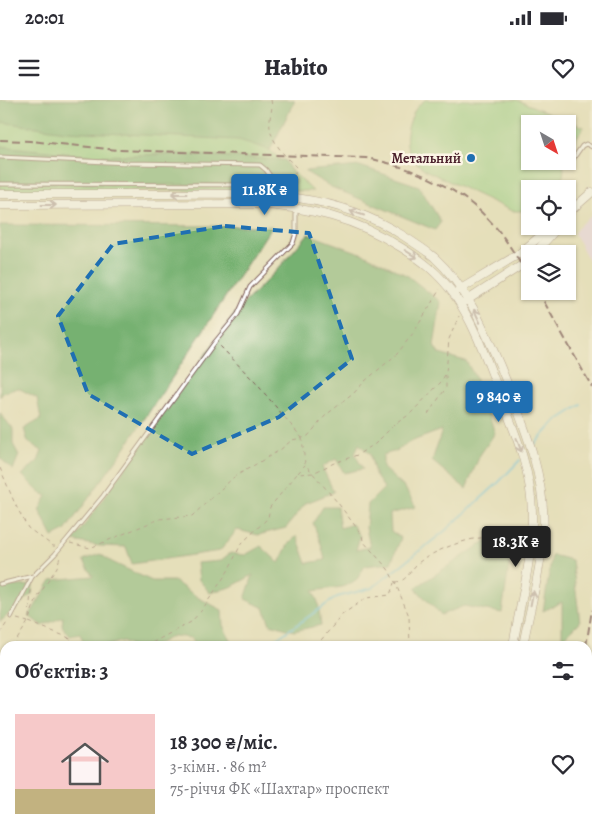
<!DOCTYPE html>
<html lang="uk">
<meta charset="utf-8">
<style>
:root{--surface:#fff;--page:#f7f7f7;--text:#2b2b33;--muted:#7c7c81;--line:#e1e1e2;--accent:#1f6fb2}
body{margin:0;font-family:Alegreya,serif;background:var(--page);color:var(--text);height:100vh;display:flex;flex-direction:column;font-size:19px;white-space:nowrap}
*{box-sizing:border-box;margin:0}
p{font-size:16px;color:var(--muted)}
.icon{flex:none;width:28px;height:28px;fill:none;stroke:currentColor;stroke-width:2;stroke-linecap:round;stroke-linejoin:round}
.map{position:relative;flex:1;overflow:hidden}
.panel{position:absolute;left:0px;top:541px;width:592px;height:196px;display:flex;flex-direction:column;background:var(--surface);border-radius:15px 15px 0 0;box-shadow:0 1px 4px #0004}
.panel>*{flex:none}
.needle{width:32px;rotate:141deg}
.controls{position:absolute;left:521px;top:15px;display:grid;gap:10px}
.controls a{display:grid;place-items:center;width:55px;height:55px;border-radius:0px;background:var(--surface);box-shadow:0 1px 4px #0004;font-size:25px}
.price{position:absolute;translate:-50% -42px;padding:0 11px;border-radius:5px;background:var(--accent);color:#fff;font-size:16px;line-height:32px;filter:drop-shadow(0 1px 2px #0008)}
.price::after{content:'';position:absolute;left:50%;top:30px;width:15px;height:11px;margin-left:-8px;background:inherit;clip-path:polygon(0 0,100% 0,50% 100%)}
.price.active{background:#222;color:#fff}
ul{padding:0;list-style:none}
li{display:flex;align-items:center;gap:15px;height:125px;padding:0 15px}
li+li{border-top:1px solid var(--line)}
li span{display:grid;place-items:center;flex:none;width:140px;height:100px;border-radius:0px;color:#555}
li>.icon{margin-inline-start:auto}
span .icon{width:60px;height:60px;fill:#fffc;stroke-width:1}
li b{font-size:21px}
h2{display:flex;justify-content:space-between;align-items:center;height:60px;padding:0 15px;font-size:21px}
.status{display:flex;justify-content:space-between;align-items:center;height:35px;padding:0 25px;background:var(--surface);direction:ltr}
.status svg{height:14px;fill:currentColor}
header{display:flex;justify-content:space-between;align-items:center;height:65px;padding:0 15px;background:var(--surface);font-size:22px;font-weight:800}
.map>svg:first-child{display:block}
</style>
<div class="status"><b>20:01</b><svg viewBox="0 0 49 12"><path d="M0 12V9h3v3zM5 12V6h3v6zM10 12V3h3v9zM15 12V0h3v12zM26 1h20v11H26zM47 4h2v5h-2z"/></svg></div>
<header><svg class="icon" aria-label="menu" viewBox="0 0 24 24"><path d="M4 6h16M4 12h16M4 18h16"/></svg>Habito<svg class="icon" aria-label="heart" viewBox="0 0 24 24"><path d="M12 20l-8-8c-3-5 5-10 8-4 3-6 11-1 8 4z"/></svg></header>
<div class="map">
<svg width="592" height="737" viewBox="0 0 592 737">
<rect width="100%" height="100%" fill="#fcf5e5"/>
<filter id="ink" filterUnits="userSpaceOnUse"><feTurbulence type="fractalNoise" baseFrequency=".02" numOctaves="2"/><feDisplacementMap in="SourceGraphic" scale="10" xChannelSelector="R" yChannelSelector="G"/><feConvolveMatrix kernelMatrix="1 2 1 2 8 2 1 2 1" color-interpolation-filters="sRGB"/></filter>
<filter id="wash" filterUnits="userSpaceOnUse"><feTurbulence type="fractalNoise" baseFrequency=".0096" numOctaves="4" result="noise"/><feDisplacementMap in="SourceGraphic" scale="20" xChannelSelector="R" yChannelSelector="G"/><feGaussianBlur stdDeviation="1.12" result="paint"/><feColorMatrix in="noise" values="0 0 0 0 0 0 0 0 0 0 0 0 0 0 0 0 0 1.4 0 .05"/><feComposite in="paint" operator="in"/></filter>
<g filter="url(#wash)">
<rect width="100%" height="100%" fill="#e5dfba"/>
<polygon fill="#e9d2ed" points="592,115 592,166 574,133 582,123"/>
<g fill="#93ce83" stroke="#6e7657">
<polygon points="0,0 295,0 270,50 313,91 0,90"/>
<path d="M425,0H517L584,27L568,50V24H530V61H563C565,71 563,80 558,89H530V109L521,111H512L427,71C406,57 402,42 411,19C414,11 417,5 425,0Z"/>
</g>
<g fill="#76b171" stroke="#60684e">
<polygon points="0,0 295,0 270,50 239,40 66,31 0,22"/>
<polygon points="0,46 95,56 181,54 285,60 297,83 149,85 0,82"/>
<polygon points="360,66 419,86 441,122 435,130 331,87 304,71"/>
<polygon points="0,125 272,126 174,275 120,355 65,431 53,437 39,410 47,396 39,392 22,375 38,361 42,351 28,342 24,329 41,319 37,298 18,288 3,293 0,297"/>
<polygon points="308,134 366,155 408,176 441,202 434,246 439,254 466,261 475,277 495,333 480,355 466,389 432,361 442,330 410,342 396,351 383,355 383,368 405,388 416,407 390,414 391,431 401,438 391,463 365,466 356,481 342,487 313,491 318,502 321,525 294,531 270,524 264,508 245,499 253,475 231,487 210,493 199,480 197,463 220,461 230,453 245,455 261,446 279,463 289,443 297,436 307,463 325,460 321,444 313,423 323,407 337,407 340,428 352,424 360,436 356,450 370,447 366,428 368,404 384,388 375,375 370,354 359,344 355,354 363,369 344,373 336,359 322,367 334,392 306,403 286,428 258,435 237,430 220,451 132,464 126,447 99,446 73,441 238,209 277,170"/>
<polygon points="0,313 13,329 13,344 19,355 13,370 0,358"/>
<polygon points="487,440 512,446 502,513 464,506 441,515 415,488"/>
<polygon points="100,454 112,462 152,481 174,481 199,498 222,510 223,525 233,546 198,546 191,538 173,536 154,546 132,546 123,541 107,546 85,546 80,534 70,536 62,526 63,517 42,526 29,516 51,480 93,476 83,460"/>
<polygon points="552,455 572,460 580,522 562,540 562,502 543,511"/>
<polygon points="33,485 32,494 0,522 0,487"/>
<polygon points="434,732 437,737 172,737 171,733"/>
</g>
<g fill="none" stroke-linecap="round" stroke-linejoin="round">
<g stroke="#64c2e2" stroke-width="2">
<polyline points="534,345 556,321 581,305"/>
<polyline points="266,546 337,497 372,488 445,431 498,383 520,360"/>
<polyline points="139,737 141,732"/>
</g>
<g stroke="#64c2e2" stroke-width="11">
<polyline points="0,677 5,681"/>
<polyline points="76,732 82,737"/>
</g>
</g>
</g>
<g filter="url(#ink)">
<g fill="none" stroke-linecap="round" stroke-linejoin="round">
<defs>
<g id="service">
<polyline points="0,57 128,63 260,65 266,70 284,96"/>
<polyline points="571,62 582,46 586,44 592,47"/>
<polyline points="0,84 275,85"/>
<polyline points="0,484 33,476 55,454 103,396 215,242 238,214 250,187 293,143 296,133 296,109"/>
<polyline points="11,517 32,477"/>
</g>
<g id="secondary">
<path d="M0,94C55,94 110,94 165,94C250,94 327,88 402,135C413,142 424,149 434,157C467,187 484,228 501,268C523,323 548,379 543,439C540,474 529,512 523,546"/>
<path d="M0,105L255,104C311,108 355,118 402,148C423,161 438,173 453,193C474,223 486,258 499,292C515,332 532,372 532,415C533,459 520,503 513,546"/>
<polyline points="568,113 592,92"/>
<polyline points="534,154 559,126"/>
<polyline points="459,190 519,154 552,126"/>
<polyline points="466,201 522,165 530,158"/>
<polyline points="528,732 530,737"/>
<polyline points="537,732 539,737"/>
</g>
</defs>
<use href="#service" stroke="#80625d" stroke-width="5"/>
<use href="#secondary" stroke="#80625d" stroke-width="9"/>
<g stroke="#80625d" stroke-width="1" stroke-dasharray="4 4" stroke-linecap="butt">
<path d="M271,0C273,10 271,10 270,19C267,38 284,55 296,67L293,87L296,91"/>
<polyline points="428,314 446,288 446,274"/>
<polyline points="0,368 15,404 28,428 53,446 55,446"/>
<polyline points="298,373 305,365"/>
<polyline points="70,443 90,448 159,419 192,416 234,377 280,350 292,340 302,338 255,282 219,245"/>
<path d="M395,482C407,482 410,470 418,463C431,452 472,435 490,438C500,439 513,445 522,450"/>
<polyline points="29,518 31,490"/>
<polyline points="17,519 28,522"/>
<polyline points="29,522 67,537 76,546"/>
<polyline points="0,534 8,521"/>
<polyline points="67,537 79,544 111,542 148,545 191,522 202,510 228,471 241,444 268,418 270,407 297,374 313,373 334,363 357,355 375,344 394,325 410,314 441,282 446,273 449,239 459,216"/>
<polyline points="13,546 28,522 36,500 57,467 60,457"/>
<polyline points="316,546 343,514 366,498 390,495 394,483"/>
<polyline points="410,546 409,516 395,482 388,469 363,441 362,435 338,403 305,364 302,338 308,336 326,315 353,294 365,281 397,254 414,232 440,189"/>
<polyline points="0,556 3,560"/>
<polyline points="0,569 5,559"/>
<polyline points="0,591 5,592"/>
<polyline points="0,598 5,607"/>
<polyline points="0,667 5,670"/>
<polyline points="0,674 5,668"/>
<polyline points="0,687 5,691"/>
<polyline points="37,732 39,737"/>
<polyline points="61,732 68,737"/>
<polyline points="88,732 99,737"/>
<polyline points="134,732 139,737"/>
<polyline points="185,732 187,737"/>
<polyline points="380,732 383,737"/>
<polyline points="433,732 441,734 443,737"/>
<polyline points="491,732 493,737"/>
<polyline points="146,737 147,732"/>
<polyline points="438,737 443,732"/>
</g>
<use href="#service" stroke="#fff" stroke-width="3"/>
<use href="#secondary" stroke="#fff" stroke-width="8"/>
<g stroke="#4a1f2b" stroke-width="2" stroke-dasharray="8 4" stroke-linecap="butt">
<path d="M0,40L30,41L118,50L366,58C409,66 457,86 488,119C505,136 517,158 530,179"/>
<polyline points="538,191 592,287"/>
<polyline points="586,546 592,510"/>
<polyline points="588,721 592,737"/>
</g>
</g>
<defs><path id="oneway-shaft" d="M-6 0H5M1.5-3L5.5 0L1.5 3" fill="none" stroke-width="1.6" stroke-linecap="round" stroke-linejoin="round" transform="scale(1.25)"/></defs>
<g stroke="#ae9aa0">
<use href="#oneway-shaft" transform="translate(179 94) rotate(-180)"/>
<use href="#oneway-shaft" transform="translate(49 105)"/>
<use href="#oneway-shaft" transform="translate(357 113) rotate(-161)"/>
<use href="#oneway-shaft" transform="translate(411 154) rotate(32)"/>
<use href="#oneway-shaft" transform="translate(477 216) rotate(-115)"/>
<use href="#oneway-shaft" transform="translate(519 345) rotate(70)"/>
<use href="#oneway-shaft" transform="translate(532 498) rotate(-79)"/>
</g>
</g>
<path d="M0 0H592V737H0ZM225,126L309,133L352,259L279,317L192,354L88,294L58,216L113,144Z" fill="#e5dfba" fill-opacity=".55" fill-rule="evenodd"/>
<path fill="none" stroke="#1f6fb2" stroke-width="4" stroke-dasharray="10 6" stroke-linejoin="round" d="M225,126L309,133L352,259L279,317L192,354L88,294L58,216L113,144Z"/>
<circle fill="#1f6fb2" stroke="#fcf5e5" stroke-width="2" cx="471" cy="58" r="5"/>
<g text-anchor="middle" stroke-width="5" stroke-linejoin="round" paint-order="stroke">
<g font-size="14" font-weight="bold" fill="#4a1f2b" stroke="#fcf5e5" text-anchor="end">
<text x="461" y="63">Метальний</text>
</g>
</g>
</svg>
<div class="controls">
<a><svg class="needle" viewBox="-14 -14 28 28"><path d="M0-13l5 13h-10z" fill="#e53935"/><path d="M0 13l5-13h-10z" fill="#7c7c81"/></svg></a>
<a><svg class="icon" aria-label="locate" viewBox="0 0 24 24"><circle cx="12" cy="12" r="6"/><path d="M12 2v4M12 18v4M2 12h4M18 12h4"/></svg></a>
<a><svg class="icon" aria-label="layers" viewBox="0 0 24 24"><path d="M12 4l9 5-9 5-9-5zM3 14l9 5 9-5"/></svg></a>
</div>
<b class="price" style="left:265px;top:116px">11.8K ₴</b>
<b class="price" style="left:499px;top:323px">9 840 ₴</b>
<b class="price active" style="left:516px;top:468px">18.3K ₴</b>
<section class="panel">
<h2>Об’єктів: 3<svg class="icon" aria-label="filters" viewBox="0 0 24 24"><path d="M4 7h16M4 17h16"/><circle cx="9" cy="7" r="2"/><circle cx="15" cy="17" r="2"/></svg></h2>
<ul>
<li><span style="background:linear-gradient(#f6c9c9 75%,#c2b280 0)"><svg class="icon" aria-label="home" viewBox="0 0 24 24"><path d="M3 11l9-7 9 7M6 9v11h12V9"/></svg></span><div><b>18 300 ₴/міс.</b><p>3-кімн. · 86 m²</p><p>75-річчя ФК «Шахтар» проспект</p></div><svg class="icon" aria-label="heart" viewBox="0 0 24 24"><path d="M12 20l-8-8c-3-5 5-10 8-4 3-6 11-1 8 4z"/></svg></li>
</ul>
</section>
</div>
